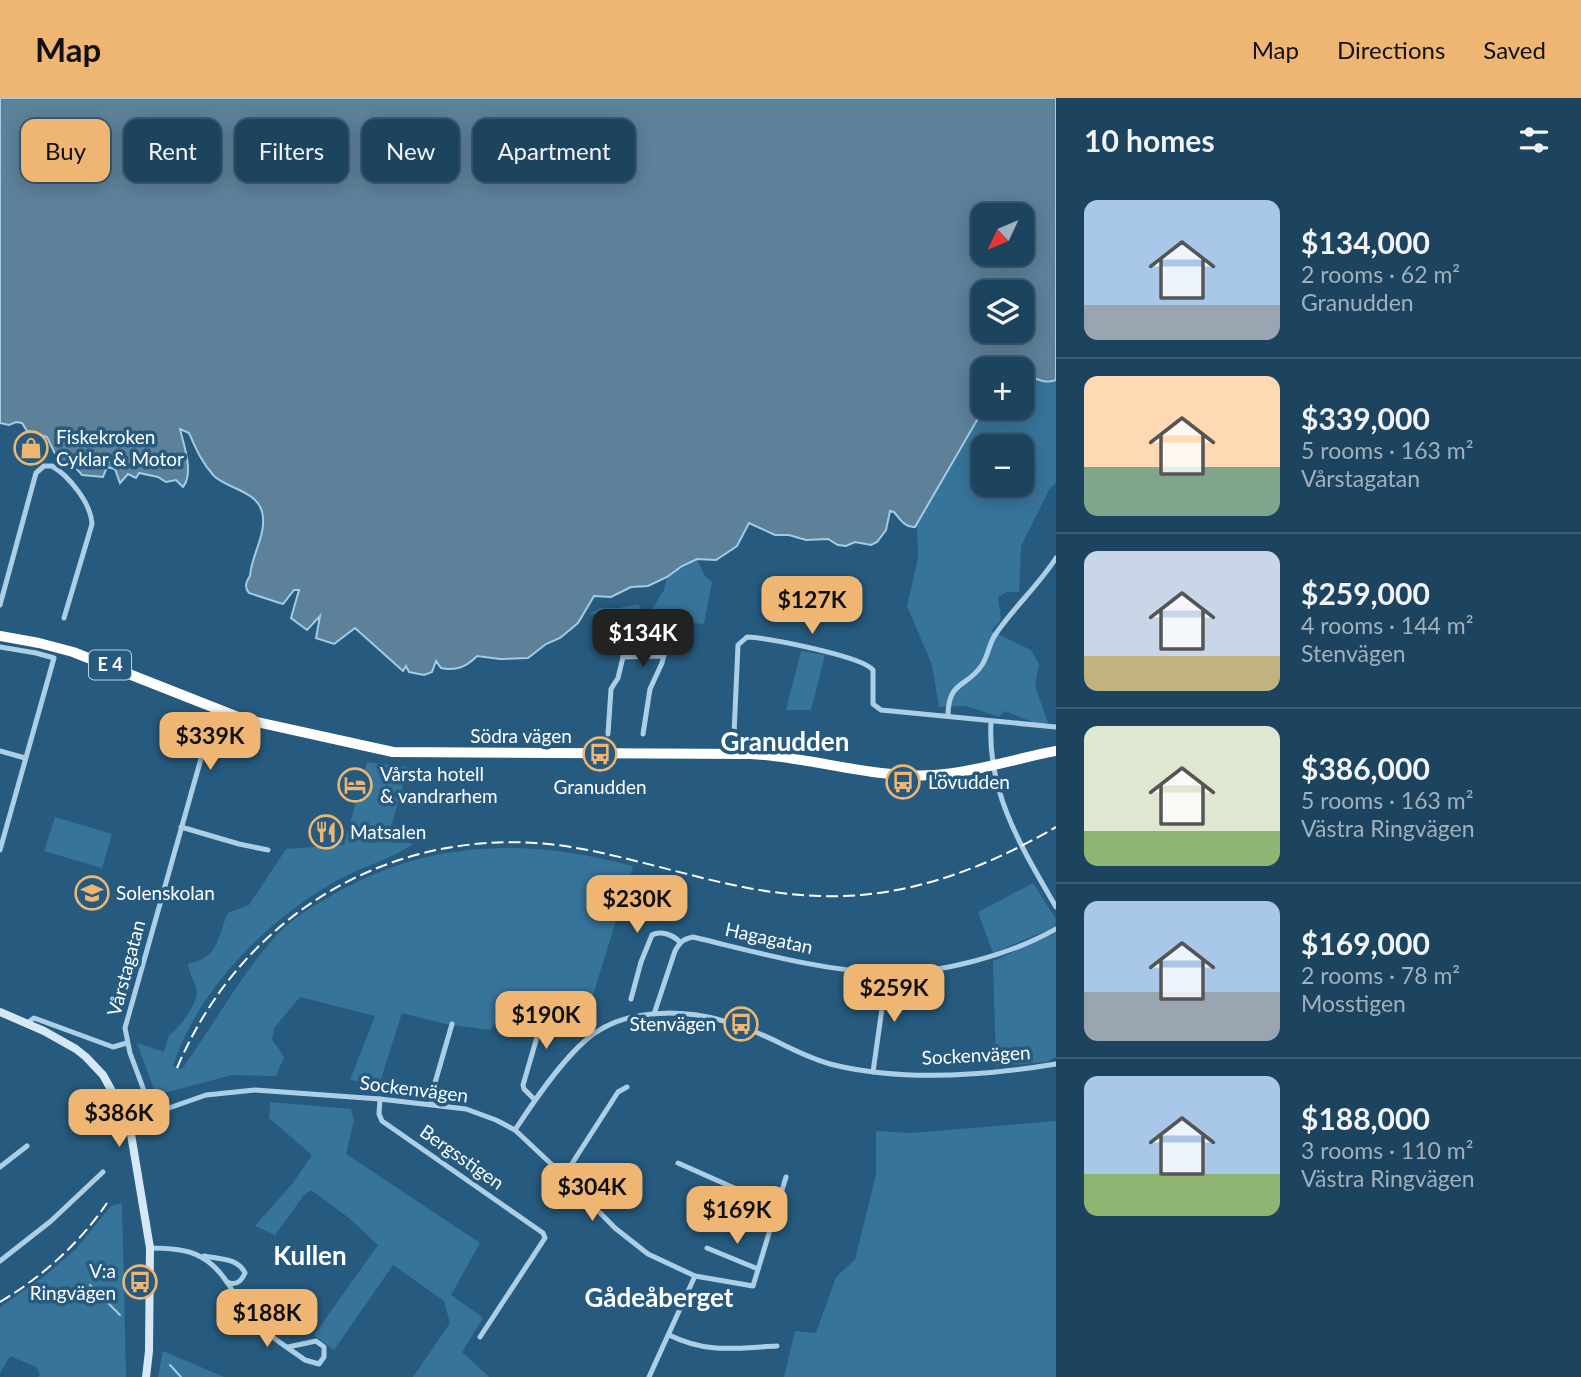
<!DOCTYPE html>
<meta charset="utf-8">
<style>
:root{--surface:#1c445f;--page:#294e68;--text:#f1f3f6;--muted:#a0b0bd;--line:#3a5c74;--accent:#eeb672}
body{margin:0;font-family:Lato,sans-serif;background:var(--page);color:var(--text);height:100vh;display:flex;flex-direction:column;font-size:26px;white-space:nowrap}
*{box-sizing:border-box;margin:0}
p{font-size:23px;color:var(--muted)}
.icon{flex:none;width:38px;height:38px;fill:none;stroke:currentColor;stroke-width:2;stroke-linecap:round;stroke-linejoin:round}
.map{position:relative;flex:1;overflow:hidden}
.side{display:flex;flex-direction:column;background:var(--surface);width:525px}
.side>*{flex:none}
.hud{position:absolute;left:21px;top:21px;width:665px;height:63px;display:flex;gap:14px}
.needle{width:46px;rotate:226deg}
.buttons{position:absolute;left:971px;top:105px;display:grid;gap:14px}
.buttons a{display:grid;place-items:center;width:63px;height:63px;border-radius:14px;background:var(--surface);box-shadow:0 4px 18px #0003,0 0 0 2px var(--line);font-size:35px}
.price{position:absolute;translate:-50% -60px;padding:0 16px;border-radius:14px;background:var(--accent);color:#111;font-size:23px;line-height:46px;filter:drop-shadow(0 2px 4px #0008)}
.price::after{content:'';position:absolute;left:50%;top:42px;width:21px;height:16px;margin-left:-10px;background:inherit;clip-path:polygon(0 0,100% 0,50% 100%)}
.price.on{background:#222;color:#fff}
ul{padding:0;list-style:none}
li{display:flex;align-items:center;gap:21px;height:175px;padding:0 28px}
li+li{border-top:2px solid var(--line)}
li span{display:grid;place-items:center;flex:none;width:196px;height:140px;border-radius:14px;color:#555}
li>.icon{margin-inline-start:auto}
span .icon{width:84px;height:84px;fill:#fffc;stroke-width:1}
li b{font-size:30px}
h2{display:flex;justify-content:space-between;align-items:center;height:84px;padding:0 28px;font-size:30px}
.tag{padding:0 24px;border-radius:14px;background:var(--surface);box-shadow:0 4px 18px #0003,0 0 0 2px var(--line);font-size:24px;line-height:63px}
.tag.on{background:var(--accent);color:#111}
header{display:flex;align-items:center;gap:42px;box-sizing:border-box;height:98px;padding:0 35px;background:var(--accent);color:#111}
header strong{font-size:33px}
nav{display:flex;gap:38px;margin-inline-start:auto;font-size:24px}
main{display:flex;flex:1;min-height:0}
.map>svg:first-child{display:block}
</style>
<header>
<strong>Map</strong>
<nav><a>Map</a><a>Directions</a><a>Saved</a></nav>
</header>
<main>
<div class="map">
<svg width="1056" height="1279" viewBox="0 0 1056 1279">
<rect width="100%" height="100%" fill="#265b7f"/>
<g fill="#37749a" fill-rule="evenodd">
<path d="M1022,275C1032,279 1046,287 1056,282V385L1049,392L1021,448L1019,494H1007L998,499L1001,522L991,533L1031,552L1039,566L1035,588L1048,625H1035L1005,613L999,619L967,608L939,609L932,567L907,508L918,460L917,424L984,310H1022ZM984,348H1022V387H984Z"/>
<polygon points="697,461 705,478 712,484 704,526 589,516 600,510 619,510 638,506 643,514 653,510 664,492 667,479 682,468"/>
<polygon points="801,553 825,557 811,612 786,612"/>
<path d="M367,664L408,669L388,740L413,746C390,762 361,769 336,783C267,822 198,891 173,968L182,971C215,926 239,878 277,837C292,820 315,807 334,796C430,741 528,740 633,768L588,913L539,896L531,919L499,918L490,932L446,926L402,915L379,987L350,982L375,918L300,899L274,930L272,941L284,959L276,978L232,977L156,997L137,945L164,954L169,937C178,932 198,905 197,894C196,884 189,876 188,866C220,859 216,841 228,815L249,807L286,751L344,747Z"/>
<polygon points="55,719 112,736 102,770 44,753"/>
<polygon points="1033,785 1056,821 1055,829 993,855 978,814"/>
<polygon points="1056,835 1056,959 1046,964 996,968 993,863"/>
<polygon points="270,1004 351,1011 354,1022 346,1056 480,1145 451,1197 483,1220 462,1254 489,1279 413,1279 450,1225 444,1203 393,1167 334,1252 314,1237 378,1147 349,1120 311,1092 304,1097 275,1137 255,1128 293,1085 312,1057 269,1020"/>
<polygon points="1056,1023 1056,1279 784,1279 795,1233 816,1235 836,1179 855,1162 876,1076 876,1033 911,1035"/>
<polygon points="122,1105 126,1279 38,1279 40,1276 36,1269 10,1258 0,1275 0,1209 46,1177 76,1151 111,1108"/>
<polygon points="163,1253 224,1279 158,1279"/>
</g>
<path fill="#5c8199" stroke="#a1cce6" stroke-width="2" fill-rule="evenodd" d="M0,0H1056V282C1046,287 1032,279 1022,275V271H984V310L915,429C905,430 900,421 894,414L890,413L886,432L877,444L871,447L855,444L846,448L838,447L828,441L806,442L789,437H775L749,425L737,448L716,462L697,461L682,468L667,479L648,488L631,489L611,499L594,498L578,525L560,540L546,546L528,560L500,561L477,558C466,569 457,573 441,570L436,563L432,574L424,577L409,574L406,568L403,573L355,530L334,546L316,540L320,518L307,532L291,520L299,492H294L283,506L249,495C244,489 246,484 250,478C251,459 265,439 263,419C261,393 229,392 214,378C202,365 196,351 189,335L180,331C184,348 194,375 183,389L176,382L166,384L158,379L139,375L136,380L128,376L120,385L115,371L107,369L103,379L82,377L76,370L58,362L47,339L27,333L22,325L16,324L9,327L0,325ZM984,117H1022V156H984ZM984,194H1022V233H984Z"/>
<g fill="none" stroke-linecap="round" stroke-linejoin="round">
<g stroke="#a1cce6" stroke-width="2">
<polyline points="90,1187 120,1217"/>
<polyline points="170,1267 181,1279"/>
</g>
<g stroke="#accfe5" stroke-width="5">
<path d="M0,507L36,375L44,368H52C69,378 91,405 92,426L64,520"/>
<polyline points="0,549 36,555 54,560 0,752"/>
<polyline points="623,559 664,558"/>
<path d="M948,618C948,582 967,590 982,567C988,558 989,546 995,537C1013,510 1038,488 1056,460"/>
<path d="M991,624C987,695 1022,750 1056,809"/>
<polyline points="608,636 611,591 618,580 623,559 624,534"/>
<polyline points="643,636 650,591 662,565 667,544"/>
<path d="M734,636L738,547L747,539C768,540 862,558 873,572V606L881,612L1056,629"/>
<polyline points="0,653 25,660"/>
<polyline points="181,729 239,746 268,752"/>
<path d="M631,901L641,864L652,837C661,832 673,837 680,844"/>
<path d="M654,916L675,853C680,844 683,841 693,839C756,854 822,873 887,875C940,876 1010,857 1056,831"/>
<polyline points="26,926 34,920 113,949 127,945"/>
<polyline points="873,974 887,875"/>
<polyline points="380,1001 379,1016 382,1023 543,1135 545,1140 480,1239"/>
<polyline points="535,1002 524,991 523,987 542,922 541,915"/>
<polyline points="431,1006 432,995 452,926"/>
<polyline points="152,1014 130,955 125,930 215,611"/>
<polyline points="129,1024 206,997 255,992 380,1001 466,1011 496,1022 515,1032 564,1078 615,1130 648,1156 695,1178 753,1188 786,1079"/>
<path d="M515,1032C534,1003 561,963 587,941C631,904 702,912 750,932C778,942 804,960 834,967C905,984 984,978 1056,966"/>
<polyline points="678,1065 777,1109"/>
<polyline points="0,1069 27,1048"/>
<polyline points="564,1078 618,994 627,989"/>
<path d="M150,1150C186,1150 208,1154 229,1187C236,1198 240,1209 249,1219C265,1236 286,1248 305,1262L319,1266L324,1259V1249L316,1243L288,1249"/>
<polyline points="707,1150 758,1171"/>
<path d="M204,1158C219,1161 238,1160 245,1175C241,1184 236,1188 227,1184"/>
<polyline points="0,1163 51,1123 103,1074"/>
<path d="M669,1237C708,1256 735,1250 777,1248"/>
<polyline points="649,1279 695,1178"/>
</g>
<polyline stroke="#d6e8f5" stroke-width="8" points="0,914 44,933 76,951 86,959 103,977 129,1024 150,1150 149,1253 146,1279"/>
<path stroke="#fff" stroke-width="10" d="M0,538L39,545L73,554L243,621L393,654L751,656C812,659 873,681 934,677C971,675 1018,660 1056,653"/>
<g stroke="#fff" stroke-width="2" stroke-dasharray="12 5" stroke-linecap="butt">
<path d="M177,970C244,812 401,722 571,749C655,763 734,796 820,798C905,801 984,771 1056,729"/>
<path d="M0,1204C42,1179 80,1145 107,1105"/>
</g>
</g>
<defs>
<symbol id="shop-ring" viewBox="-11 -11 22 22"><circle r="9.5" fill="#265b7f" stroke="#eeb672" stroke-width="1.5"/><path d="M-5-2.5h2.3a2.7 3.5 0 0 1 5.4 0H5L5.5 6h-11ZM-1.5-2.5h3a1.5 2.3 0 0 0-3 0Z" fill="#eeb672"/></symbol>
<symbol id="bus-ring" viewBox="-11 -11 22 22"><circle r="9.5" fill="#265b7f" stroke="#eeb672" stroke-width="1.5"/><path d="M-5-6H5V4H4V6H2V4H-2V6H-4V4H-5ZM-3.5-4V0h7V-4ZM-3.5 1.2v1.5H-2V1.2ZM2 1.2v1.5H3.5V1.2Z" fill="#eeb672"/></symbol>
<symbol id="hotel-ring" viewBox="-11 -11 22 22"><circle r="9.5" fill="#265b7f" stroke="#eeb672" stroke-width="1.5"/><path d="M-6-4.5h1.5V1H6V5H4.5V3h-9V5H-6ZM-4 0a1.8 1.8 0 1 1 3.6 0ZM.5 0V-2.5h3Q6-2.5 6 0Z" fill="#eeb672"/></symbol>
<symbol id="restaurant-ring" viewBox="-11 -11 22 22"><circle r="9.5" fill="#265b7f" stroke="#eeb672" stroke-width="1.5"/><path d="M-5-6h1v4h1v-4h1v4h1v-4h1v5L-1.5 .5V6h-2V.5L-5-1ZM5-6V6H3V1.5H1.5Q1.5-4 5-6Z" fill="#eeb672"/></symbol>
<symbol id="school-ring" viewBox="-11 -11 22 22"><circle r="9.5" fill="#265b7f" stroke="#eeb672" stroke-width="1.5"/><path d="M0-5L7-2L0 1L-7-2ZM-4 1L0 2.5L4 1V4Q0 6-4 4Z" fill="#eeb672"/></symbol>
</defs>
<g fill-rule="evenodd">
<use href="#shop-ring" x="12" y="331" width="38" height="38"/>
<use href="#bus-ring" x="581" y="637" width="38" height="38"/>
<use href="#bus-ring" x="884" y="665" width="38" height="38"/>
<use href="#hotel-ring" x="336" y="668" width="38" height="38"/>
<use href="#restaurant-ring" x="307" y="715" width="38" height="38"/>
<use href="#school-ring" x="73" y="776" width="38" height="38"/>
<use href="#bus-ring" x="722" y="907" width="38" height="38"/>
<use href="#bus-ring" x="121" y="1165" width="38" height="38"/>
</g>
<g text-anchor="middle" stroke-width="7" stroke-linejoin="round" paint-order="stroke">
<rect fill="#265b7f" stroke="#beced9" stroke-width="2" x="89" y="552.5" width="42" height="29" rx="5"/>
<g font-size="18" font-weight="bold" fill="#fff">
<text x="110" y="573">E 4</text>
</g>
<g font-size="19" fill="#fff" stroke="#265b7f" text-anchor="start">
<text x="56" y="346">Fiskekroken<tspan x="56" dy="22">Cyklar &amp; Motor</tspan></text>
<text x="380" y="683">Vårsta hotell<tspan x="380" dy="22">&amp; vandrarhem</tspan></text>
<text x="928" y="691">Lövudden</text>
<text x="600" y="696" text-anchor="middle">Granudden</text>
<text x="350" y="741">Matsalen</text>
<text x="116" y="802">Solenskolan</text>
<text x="716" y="933" text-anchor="end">Stenvägen</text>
<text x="116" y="1180" text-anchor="end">V:a<tspan x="116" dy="22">Ringvägen</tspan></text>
</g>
<g font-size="19" fill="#fff" stroke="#265b7f">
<text x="521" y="645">Södra vägen</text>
<text transform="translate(769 840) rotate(12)" y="7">Hagagatan</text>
<text transform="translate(126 870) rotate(-75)" y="7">Vårstagatan</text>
<text transform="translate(976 957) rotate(-3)" y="7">Sockenvägen</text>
<text transform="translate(414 991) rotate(7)" y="7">Sockenvägen</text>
<text transform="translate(462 1059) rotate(35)" y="7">Bergsstigen</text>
</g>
<g font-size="26" font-weight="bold" fill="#fff" stroke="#265b7f">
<text x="785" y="653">Granudden</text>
<text x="310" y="1167">Kullen</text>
<text x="659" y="1209">Gådeåberget</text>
</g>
</g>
</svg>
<div class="buttons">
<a><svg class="needle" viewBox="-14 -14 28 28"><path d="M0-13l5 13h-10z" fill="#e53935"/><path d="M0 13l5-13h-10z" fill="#a0b0bd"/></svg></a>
<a><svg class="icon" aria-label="layers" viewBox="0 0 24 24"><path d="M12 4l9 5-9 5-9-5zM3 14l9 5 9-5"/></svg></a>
<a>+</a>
<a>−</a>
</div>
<b class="price" style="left:812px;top:538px">$127K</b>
<b class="price on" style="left:643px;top:571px">$134K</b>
<b class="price" style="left:210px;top:674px">$339K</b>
<b class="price" style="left:637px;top:837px">$230K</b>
<b class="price" style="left:894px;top:926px">$259K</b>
<b class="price" style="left:546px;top:953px">$190K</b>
<b class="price" style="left:119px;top:1051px">$386K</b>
<b class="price" style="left:592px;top:1125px">$304K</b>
<b class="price" style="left:737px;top:1148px">$169K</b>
<b class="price" style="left:267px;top:1251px">$188K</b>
<div class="hud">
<a class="tag on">Buy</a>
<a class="tag">Rent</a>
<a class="tag">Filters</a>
<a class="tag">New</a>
<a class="tag">Apartment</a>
</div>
</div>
<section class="side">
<h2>10 homes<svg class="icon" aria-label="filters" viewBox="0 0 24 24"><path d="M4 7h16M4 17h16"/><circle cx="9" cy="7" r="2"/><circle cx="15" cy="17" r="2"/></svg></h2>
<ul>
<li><span style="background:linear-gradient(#a9c7e8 75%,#9aa5b1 0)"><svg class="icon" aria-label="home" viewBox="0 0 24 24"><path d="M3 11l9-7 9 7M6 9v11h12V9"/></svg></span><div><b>$134,000</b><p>2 rooms · 62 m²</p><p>Granudden</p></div></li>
<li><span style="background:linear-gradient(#ffd9b3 65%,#7fa58c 0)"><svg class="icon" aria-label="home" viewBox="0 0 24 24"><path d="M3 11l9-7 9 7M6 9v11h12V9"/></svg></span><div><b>$339,000</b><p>5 rooms · 163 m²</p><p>Vårstagatan</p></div></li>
<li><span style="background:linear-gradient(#c9d6e8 75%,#c2b280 0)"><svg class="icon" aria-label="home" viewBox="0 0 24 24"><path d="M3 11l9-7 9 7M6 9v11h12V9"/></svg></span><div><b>$259,000</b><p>4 rooms · 144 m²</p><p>Stenvägen</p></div></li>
<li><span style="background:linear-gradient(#dfe7d0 75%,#8fb573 0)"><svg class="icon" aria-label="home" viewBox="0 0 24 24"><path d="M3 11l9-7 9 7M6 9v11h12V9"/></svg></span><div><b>$386,000</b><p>5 rooms · 163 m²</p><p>Västra Ringvägen</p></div></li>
<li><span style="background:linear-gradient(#a9c7e8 65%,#9aa5b1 0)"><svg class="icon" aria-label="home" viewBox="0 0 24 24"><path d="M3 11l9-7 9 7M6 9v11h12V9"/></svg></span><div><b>$169,000</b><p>2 rooms · 78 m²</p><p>Mosstigen</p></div></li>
<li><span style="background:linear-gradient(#a9c7e8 70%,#8fb573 0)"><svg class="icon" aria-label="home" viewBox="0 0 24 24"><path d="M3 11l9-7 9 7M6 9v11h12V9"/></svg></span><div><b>$188,000</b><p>3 rooms · 110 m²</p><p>Västra Ringvägen</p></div></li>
</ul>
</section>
</main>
